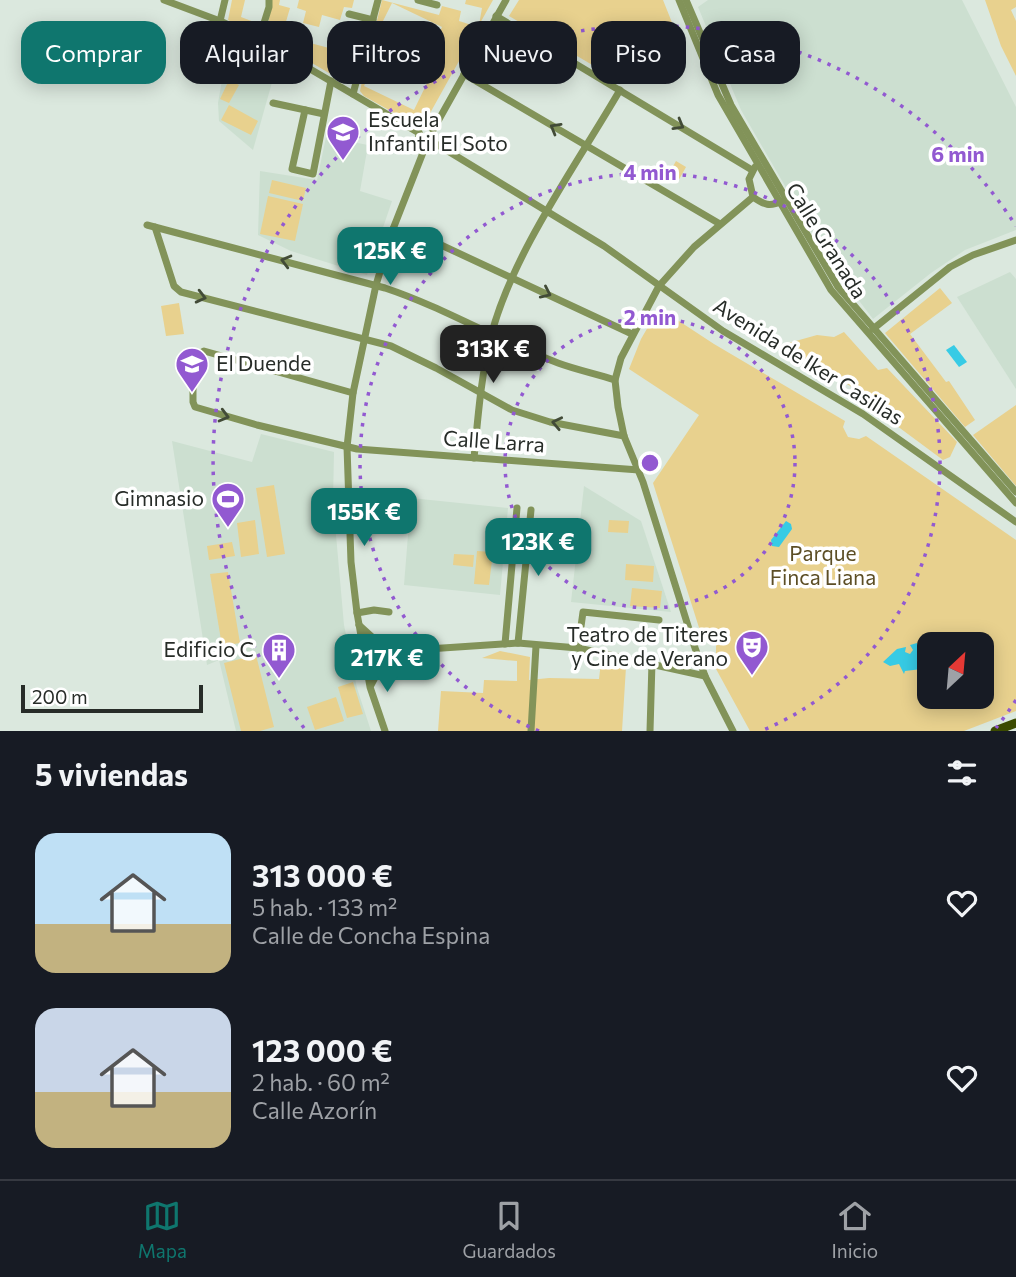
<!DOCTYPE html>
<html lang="es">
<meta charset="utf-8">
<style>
:root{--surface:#171b24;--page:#242831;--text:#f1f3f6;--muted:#9ea1a6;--line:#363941;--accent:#0f766e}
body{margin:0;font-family:Commissioner,sans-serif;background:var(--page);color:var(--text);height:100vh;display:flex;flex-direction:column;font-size:26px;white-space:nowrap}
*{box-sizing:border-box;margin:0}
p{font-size:23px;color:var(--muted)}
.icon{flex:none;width:38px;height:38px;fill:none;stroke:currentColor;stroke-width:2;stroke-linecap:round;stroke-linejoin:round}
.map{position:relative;height:731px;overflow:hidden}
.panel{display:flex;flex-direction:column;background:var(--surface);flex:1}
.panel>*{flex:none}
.banner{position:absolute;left:21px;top:21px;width:975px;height:63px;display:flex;gap:14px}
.needle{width:46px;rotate:26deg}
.tools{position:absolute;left:917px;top:632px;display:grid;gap:14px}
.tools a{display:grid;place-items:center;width:77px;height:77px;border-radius:14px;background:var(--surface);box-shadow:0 4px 18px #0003;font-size:35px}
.scale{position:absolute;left:21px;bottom:18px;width:182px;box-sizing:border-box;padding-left:7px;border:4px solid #272c28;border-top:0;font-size:19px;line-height:24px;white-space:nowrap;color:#272c28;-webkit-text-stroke:5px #fff;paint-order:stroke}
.price{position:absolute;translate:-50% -60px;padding:0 16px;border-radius:14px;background:var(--accent);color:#fff;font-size:23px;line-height:46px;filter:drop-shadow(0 2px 4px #0008)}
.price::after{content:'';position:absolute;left:50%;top:42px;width:21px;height:16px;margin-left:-10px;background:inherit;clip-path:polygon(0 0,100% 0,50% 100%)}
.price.active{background:#222;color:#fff}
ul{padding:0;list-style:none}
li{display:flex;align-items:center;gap:21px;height:175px;padding:0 35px}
li span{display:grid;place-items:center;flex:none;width:196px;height:140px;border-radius:21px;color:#555}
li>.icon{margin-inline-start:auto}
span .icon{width:84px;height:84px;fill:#fffc;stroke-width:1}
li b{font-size:30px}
h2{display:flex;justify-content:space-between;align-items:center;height:84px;padding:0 35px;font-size:30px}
.chip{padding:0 24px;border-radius:21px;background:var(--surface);box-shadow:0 4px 18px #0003;font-size:24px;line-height:63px}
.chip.active{background:var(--accent);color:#fff}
.tab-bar{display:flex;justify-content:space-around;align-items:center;height:98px;border-top:2px solid var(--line);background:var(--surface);font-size:19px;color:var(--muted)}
.tab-bar a{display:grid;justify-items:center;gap:4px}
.tab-bar .active{color:var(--accent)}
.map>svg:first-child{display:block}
</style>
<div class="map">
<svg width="1016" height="731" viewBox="0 0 1016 731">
<rect width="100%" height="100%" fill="#dbe8de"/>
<g fill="#ccdfd0">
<polygon points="708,0 962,0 1016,107 1016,230 965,250 931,273 873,319 828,260 741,110 698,7"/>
<polygon points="230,35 278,61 253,150 219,121 218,103"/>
<polygon points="326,137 368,145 360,191 392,201 367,275 291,251 258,235 260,171 317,180"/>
<polygon points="1010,272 1016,279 1016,389 957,297"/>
<polygon points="261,434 334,452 333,501 344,625 357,688 371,731 236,731 219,660 207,665 172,441 252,462"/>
<polygon points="584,486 641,521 671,612 571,602"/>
<polygon points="411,498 508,508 500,595 404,585"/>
</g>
<g fill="#e8d18e" fill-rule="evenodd">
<polygon points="232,0 245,0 241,17 257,23 261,28 254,33 228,20"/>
<polygon points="271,0 280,0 279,5 290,8 285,25 300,29 293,52 267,37"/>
<polygon points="299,0 354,0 352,8 344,7 340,20 322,15 319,27 303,23 306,11 297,8"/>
<polygon points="382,0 439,15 442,6 461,11 459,21 478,27 424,124 419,127 364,96 360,91 369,49 379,54 364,86 414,110 429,79 419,74 442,27 392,3 377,33 374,33"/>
<polygon points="466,0 493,0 479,25 482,8 465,4"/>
<polygon points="519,0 663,0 683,50 638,60 623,83 509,16"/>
<polygon points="985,0 1016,0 1016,7 1011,10 1016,21 1016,76 1001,46"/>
<polygon points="303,41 340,51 336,66 354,72 349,82 346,83 300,56"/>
<polygon points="229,80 239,85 229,103 220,99"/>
<polygon points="229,105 258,121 251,135 221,120"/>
<polygon points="676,161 686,167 677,183 667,177"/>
<polygon points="272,180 306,188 303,201 269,193"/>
<polygon points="268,196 303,204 295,241 260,234"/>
<polygon points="940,288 952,303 910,334 946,382 949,381 975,420 965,427 885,333"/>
<polygon points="179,303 184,334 166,336 161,306"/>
<path d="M659,308L714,344L845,421L843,427L848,437L859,439L866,436L1016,540V711L964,731H750L710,658L716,654V643L712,638L702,637L653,483L699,415L629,369L641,339ZM929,644H982V696H929Z"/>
<polygon points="844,332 878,370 887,368 957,442 950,457 943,460 889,420 886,416 888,411 886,408 785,346 785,344 817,335 834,337"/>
<polygon points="1016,405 1016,486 973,435"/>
<polygon points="274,485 285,554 267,557 256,488"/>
<polygon points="255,520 259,554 241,557 237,523"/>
<polygon points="609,520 629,521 628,533 608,532"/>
<polygon points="232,542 235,556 209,560 207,546"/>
<polygon points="477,551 493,552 489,585 474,584"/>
<polygon points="454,554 474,555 473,567 453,565"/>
<polygon points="626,564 654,566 653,582 625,580"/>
<polygon points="228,572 240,643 222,646 210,574"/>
<polygon points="632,588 662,591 660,608 630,606"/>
<polygon points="500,651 530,657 529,680 549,678 599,679 601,662 626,667 622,731 438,731 441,691 483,693 484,680 517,681 517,661 482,658"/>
<polygon points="256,655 274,727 260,731 241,731 224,663"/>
<polygon points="353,682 363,714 347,718 338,687"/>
<polygon points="336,697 344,721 315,730 307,707"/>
</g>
<g fill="#37cbe5">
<polygon points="954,345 967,362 959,367 946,350"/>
<polygon points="786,521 791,524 792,529 779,547 772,546 771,540"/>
<polygon points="917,643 918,645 923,643 929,647 929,660 922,669 905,671 904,674 899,664 890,666 883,662 897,649 906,647 905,652 910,654 913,650 910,645"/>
</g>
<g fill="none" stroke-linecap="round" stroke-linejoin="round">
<g stroke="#829359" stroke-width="7">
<polyline points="164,0 220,21 259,39 419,133"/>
<polyline points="418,0 437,5"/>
<polyline points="679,0 718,95 831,290 1016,503"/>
<polyline points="686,0 731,105 838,287 1016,492"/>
<polyline points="349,14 373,20"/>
<polyline points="496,16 752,170"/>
<polyline points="220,21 225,0"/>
<polyline points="259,39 269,7 269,0"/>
<polyline points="368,39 419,64"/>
<polyline points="464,74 720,224"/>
<polyline points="353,94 378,0"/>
<polyline points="273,103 324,114"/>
<polyline points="305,110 292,169 313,174 331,81"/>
<polyline points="433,130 506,0"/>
<polyline points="419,133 418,144 424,150"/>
<polyline points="438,145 604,246 723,331 863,414 1016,522"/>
<path d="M755,167L749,179L753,197C764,205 770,207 782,201"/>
<path d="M147,225L385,288C445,308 499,341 558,363C577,370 597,374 615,380"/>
<polyline points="155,227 174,286 181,292 391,346 436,368 512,410 550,422 624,436"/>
<polyline points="393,229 441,245 632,334"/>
<polyline points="873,329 950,267 973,255 1016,240"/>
<polyline points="353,393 204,351 193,358 193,402 195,407 257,425 357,449 639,470"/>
<path d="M474,458C478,417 481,376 491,336C512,254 577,164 620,90"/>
<polyline points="357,613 374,610 389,612"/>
<polyline points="359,625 381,645 398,651 518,643 578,648 705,676"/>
<polyline points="518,643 531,510"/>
<polyline points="505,644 517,508"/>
<polyline points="578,648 583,612 659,620"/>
<polyline points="363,650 370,645 381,645 386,652 386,660"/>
<polyline points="371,685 381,666 398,651"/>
<polyline points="385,731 370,687 357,613 351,562 347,447 353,393 376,285 393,229 424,150"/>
<polyline points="531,731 536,646"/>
<polyline points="650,731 652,662"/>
<polyline points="733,731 705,676 694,645 643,482 624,436 618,407 615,380 621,358 659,286 694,247 753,197"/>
</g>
<polyline stroke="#3b4a00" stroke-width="9" points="995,731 1016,723"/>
</g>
<defs><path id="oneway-chevron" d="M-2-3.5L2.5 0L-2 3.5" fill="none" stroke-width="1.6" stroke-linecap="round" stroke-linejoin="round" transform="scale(1.75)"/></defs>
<g stroke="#424b37">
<use href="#oneway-chevron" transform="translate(679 125) rotate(30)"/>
<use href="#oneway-chevron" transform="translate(555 128) rotate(-150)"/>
<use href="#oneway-chevron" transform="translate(286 261) rotate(-165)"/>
<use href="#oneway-chevron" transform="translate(546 293) rotate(25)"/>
<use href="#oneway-chevron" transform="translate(201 297) rotate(14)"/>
<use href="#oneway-chevron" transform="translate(224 416) rotate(15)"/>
<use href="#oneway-chevron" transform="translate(557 423) rotate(-168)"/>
</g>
<g fill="none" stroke="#9259d1" stroke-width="3.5" stroke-dasharray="3.5 7">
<circle cx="650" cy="463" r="145"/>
<path d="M539 731A290 290 0 1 1 761 731"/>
<path d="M1016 700A436 436 0 0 1 996 728M304 728A436 436 0 1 1 1016 226"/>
</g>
<defs>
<symbol id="school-pin" viewBox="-11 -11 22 30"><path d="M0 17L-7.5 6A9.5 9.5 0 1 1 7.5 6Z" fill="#9259d1" stroke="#fff"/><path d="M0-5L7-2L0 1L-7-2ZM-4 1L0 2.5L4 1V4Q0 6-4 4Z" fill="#fff"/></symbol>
<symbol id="stadium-pin" viewBox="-11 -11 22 30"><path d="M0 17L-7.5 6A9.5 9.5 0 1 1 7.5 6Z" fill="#9259d1" stroke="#fff"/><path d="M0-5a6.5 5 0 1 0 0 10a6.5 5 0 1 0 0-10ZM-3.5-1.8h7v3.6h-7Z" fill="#fff"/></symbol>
<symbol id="theatre-pin" viewBox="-11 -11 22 30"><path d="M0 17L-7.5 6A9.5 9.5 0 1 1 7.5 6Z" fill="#9259d1" stroke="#fff"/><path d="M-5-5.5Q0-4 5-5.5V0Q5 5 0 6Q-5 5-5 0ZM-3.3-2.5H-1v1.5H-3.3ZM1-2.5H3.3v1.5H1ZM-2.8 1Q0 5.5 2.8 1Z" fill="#fff"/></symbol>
<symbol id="building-pin" viewBox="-11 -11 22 30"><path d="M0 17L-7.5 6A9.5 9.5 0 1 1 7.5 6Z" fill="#9259d1" stroke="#fff"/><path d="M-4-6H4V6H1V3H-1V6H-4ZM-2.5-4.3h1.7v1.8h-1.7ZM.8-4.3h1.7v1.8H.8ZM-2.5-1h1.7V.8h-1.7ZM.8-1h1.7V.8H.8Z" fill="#fff"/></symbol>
</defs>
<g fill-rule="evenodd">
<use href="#school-pin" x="324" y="113" width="38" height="52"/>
<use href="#school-pin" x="173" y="345" width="38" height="52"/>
<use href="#stadium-pin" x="209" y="480" width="38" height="52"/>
<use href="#theatre-pin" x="733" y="628" width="38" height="52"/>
<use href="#building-pin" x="260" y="631" width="38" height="52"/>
</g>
<g text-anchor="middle" stroke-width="7" stroke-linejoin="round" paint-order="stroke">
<g font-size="21" fill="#272c28" stroke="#fff" text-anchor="end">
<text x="368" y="127" text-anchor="start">Escuela<tspan x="368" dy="24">Infantil El Soto</tspan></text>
<text x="216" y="371" text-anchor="start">El Duende</text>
<text x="204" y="506">Gimnasio</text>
<text x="728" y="642">Teatro de Titeres<tspan x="728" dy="24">y Cine de Verano</tspan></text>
<text x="254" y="657">Edificio C</text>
</g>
<g font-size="21" fill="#272c28" stroke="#fff">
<text transform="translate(826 241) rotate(58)" y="7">Calle Granada</text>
<text transform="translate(808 362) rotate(32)" y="7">Avenida de Iker Casillas</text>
<text transform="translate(494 442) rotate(4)" y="7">Calle Larra</text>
</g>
<g font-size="21" fill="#5c4e25" stroke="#fff">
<text x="823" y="561">Parque<tspan x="823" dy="24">Finca Liana</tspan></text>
</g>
</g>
<circle cx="650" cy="463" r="10" fill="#9259d1" stroke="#fff" stroke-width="3.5"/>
<g font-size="21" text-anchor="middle" font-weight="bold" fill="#9259d1" stroke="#fff" stroke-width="7" stroke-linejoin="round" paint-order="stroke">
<text x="958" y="162">6 min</text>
<text x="650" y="180">4 min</text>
<text x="650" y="325">2 min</text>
</g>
</svg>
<div class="tools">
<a><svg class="needle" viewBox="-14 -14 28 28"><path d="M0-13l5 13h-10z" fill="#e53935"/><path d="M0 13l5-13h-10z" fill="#9ea1a6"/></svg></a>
</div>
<div class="scale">200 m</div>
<b class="price" style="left:390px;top:287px">125K €</b>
<b class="price active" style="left:493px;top:385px">313K €</b>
<b class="price" style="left:364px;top:548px">155K €</b>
<b class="price" style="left:538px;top:578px">123K €</b>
<b class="price" style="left:387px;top:694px">217K €</b>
<div class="banner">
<a class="chip active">Comprar</a>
<a class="chip">Alquilar</a>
<a class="chip">Filtros</a>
<a class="chip">Nuevo</a>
<a class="chip">Piso</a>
<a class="chip">Casa</a>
</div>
</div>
<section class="panel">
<h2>5 viviendas<svg class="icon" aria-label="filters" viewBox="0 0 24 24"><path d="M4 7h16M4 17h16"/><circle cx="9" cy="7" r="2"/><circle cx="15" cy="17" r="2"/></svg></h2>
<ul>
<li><span style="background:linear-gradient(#bfe0f5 65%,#c2b280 0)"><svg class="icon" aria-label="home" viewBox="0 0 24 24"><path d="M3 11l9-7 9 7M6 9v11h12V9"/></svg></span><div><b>313 000 €</b><p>5 hab. · 133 m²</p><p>Calle de Concha Espina</p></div><svg class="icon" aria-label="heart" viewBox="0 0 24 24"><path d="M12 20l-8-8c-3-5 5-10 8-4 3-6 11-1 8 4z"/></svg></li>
<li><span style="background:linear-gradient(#c9d6e8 60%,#c2b280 0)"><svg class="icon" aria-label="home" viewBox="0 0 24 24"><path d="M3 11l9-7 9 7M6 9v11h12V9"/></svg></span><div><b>123 000 €</b><p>2 hab. · 60 m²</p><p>Calle Azorín</p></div><svg class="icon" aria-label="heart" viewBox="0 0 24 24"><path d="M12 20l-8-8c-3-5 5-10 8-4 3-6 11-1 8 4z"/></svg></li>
</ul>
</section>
<nav class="tab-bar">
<a class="active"><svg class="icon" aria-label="map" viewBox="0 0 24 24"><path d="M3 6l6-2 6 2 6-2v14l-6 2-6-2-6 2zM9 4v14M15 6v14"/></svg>Mapa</a>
<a><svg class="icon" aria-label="saved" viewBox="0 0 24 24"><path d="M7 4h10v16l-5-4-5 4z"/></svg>Guardados</a>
<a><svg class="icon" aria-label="home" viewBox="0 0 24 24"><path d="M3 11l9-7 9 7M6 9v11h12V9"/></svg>Inicio</a>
</nav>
